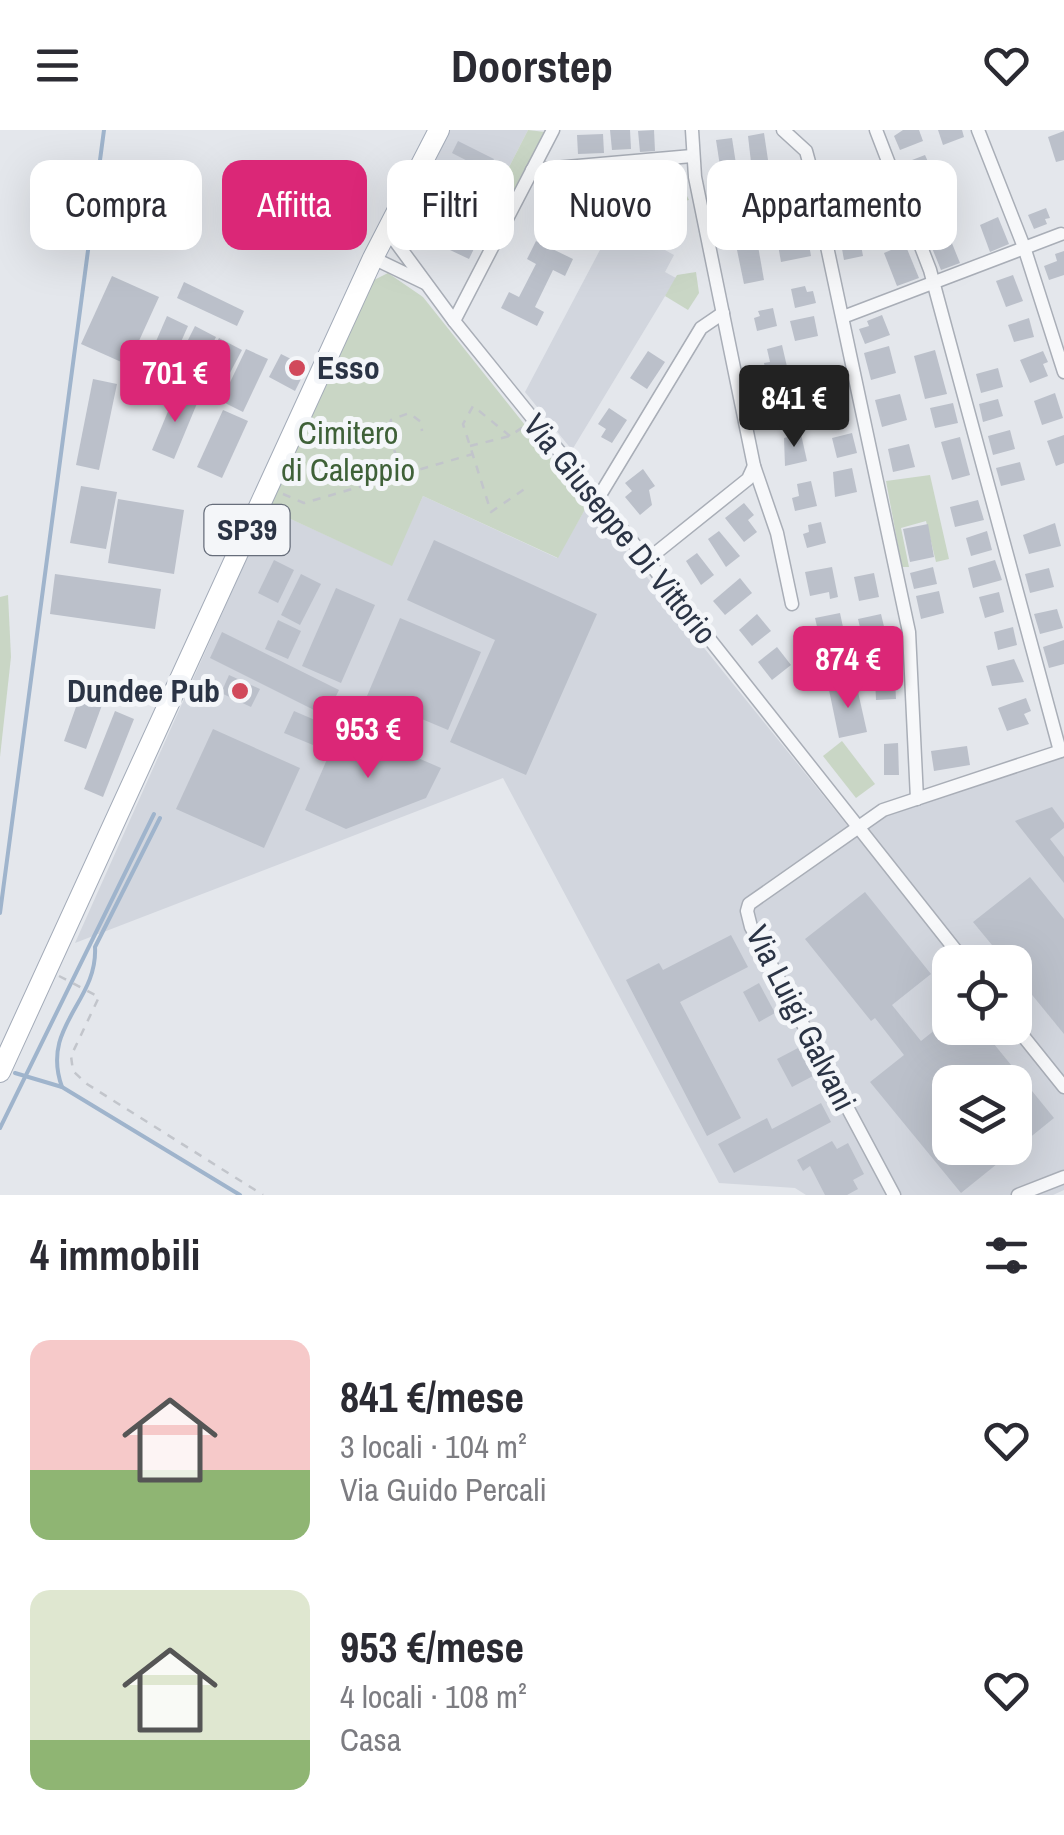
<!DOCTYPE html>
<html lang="it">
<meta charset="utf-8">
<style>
:root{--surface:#fff;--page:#f7f7f7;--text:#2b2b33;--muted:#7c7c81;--accent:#db2777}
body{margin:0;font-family:"Archivo Narrow",sans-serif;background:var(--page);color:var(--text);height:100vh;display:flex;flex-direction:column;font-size:38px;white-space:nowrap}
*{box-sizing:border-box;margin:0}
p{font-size:32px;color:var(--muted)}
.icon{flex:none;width:55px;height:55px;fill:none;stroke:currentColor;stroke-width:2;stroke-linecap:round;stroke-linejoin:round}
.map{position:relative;height:1065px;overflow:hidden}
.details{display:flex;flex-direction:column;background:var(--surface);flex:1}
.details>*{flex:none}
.banner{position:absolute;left:30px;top:30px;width:1005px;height:90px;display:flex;gap:20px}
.controls{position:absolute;left:932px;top:815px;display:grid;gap:20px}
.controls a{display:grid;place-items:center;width:100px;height:100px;border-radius:20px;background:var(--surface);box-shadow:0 10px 40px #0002;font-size:50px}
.price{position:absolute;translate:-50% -85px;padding:0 22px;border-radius:10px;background:var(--accent);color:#fff;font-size:32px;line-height:65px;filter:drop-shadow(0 2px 5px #0008)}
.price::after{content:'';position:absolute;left:50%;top:60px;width:30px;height:22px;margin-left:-15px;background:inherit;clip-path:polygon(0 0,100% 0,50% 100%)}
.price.current{background:#222;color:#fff}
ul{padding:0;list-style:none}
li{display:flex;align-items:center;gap:30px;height:250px;padding:0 30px}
li span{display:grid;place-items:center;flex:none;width:280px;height:200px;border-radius:20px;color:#555}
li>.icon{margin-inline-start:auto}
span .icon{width:120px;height:120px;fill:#fffc;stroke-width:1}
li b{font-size:42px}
h2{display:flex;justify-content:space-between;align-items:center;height:120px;padding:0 30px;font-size:42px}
.chip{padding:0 35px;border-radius:20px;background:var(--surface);box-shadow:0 10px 40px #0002;font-size:35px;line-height:90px}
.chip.current{background:var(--accent);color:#fff}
header{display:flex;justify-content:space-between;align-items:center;height:130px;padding:0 30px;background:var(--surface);font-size:45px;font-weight:800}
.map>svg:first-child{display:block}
</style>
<header><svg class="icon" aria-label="menu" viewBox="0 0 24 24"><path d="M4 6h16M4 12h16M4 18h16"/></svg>Doorstep<svg class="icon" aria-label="heart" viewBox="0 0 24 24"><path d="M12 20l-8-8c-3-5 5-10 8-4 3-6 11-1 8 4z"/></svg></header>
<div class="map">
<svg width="1064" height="1065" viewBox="0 0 1064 1065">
<rect width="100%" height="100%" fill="#e4e7ec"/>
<g fill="#d2d6de" fill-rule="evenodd">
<polygon points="442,0 528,0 484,86 415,51"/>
<polygon points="620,82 644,95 642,99 657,107 654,114 674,125 665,142 676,148 572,320 525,262"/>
<path d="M423,366L557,428L588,374L855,705L885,685L1064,627V1060L1053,1065H806L795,1058L719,1053L503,648L75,813L269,379L391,435ZM950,832H1015V898H950ZM950,952H1015V1018H950Z"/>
</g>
<g fill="#c9d6c5">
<polygon points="528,0 545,2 498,93 484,86"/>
<polygon points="639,47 644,71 685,62 689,70 653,78 644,95 620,82"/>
<polygon points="696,142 699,163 688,180 665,166 677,145"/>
<polygon points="388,143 423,167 588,374 558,428 423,366 392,436 269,379 374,150"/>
<polygon points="930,345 949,429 936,432 926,391 901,398 909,437 902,437 886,351"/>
<polygon points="8,465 11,527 0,627 0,467"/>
<polygon points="842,611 875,654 856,668 823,626"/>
</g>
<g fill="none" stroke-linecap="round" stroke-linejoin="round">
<g stroke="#9fb4cc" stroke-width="4">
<polyline points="0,783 104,0"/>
<polyline points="15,943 62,957 240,1065"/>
<path d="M62,957C40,896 98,872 95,817L160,688"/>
<polyline points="0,998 154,684"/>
</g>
</g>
<g fill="#bbc0ca" fill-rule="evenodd">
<polygon points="610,0 630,0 631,19 612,20"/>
<polygon points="654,0 655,21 640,22 638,1"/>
<polygon points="903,0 919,0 923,11 900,20 894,6"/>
<polygon points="938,0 962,0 964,7 943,15"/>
<polygon points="1064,1 1064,30 1056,32 1048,7"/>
<polygon points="764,3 768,30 751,32 748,6"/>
<polygon points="603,4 604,23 578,24 577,5"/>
<polygon points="732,8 736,34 720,36 716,10"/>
<polygon points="458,11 494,29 487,41 452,23"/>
<polygon points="925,25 934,45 910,54 904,40 914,36 912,30"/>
<polygon points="874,30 881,48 861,55 854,37"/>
<polygon points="843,40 847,59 827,63 823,44"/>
<polygon points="795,41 797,58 770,62 767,45"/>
<polygon points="745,48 748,65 721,69 718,52"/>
<polygon points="592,52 596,60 615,52 623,70 605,79 610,88 593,97 574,61"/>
<polygon points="938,55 946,75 923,85 917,71 927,67 924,61"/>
<polygon points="882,59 889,78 867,87 859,67"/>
<polygon points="431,69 485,96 469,129 450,120 453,113 427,99 420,90"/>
<polygon points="856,70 859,88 835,93 831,75"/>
<polygon points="800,72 802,89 775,93 773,77"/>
<polygon points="1046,78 1050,88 1045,89 1047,94 1034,99 1028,85"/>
<polygon points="751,80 753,97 726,101 723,84"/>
<polygon points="891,87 898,104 877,112 870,95"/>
<polygon points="998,87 1009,114 990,122 980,95"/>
<polygon points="807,103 811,126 781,132 777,109"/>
<polygon points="859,104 863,126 844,130 840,108"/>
<polygon points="949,106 960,133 941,140 930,113"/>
<polygon points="536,111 573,129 565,146 553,140 535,177 544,182 537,196 501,178 509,162 519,167 536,134 527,129"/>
<polygon points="905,114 919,148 897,156 884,123"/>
<polygon points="758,116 764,150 744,154 737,120"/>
<polygon points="1064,121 1064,145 1049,150 1044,136 1057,131 1055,124"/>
<polygon points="1013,145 1023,171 1006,177 996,151"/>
<polygon points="112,146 159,167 128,235 81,214"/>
<polygon points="184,152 244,181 237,196 177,168"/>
<polygon points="805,156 807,162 813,161 816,173 795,178 791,159"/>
<polygon points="773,178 777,196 757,201 754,188 760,186 758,181"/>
<polygon points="882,185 890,205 865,214 859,199 869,196 867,191"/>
<polygon points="167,186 188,196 168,241 147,232"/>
<polygon points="814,186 818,206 795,211 790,191"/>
<polygon points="1029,188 1034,207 1014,212 1008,195"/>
<polygon points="195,196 216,207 194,250 173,240"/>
<polygon points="219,208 242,220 222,258 199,246"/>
<polygon points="782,215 788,241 767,246 764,233 770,232 767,219"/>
<polygon points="889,216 896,243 871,250 864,223"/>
<polygon points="246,219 268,229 243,282 221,271"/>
<polygon points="935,220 947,264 925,269 914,226"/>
<polygon points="648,221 665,232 647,259 630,248"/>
<polygon points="1043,221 1048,232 1043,234 1048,246 1030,253 1020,230"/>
<polygon points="281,224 307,237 295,261 269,247"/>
<polygon points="998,238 1003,257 981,263 976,244"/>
<polygon points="93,249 117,254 99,340 76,335"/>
<polygon points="176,262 198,271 174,329 152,320"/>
<polygon points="1055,263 1063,288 1042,295 1034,271"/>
<polygon points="900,264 907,290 882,297 875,270"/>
<polygon points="794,267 799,287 775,292 772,277 779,276 778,270"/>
<polygon points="998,269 1003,286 983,292 979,274"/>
<polygon points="953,273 958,293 935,298 930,278"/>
<polygon points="845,274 849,292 825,298 822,285 829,283 828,278"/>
<polygon points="609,278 627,290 612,313 601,307 606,299 598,294"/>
<polygon points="223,280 248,291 222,348 197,337"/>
<polygon points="1010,300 1015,319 993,325 988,306"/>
<polygon points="852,303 857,323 837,328 832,308"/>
<polygon points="801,304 807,331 785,336 784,308"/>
<polygon points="1064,305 1064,333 1056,336 1047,311"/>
<polygon points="960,307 970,345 952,350 941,312"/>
<polygon points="909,314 915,337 893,342 888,319"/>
<polygon points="1020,332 1025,350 1001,356 996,338"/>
<polygon points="852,338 857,362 835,367 833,342"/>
<polygon points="643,339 655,356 649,360 652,375 640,385 625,367 632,361 625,353"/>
<polygon points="811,351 817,376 795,381 792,368 799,366 797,354"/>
<polygon points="81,356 117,362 106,419 70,413"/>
<polygon points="118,369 184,380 174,444 108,433"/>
<polygon points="978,370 984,390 955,397 950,377"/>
<polygon points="744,373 754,385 748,390 757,402 744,412 725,388"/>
<polygon points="821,392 826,413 807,418 803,404 809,402 808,395"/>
<polygon points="1055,393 1061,416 1029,424 1023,405"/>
<polygon points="928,394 934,427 910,432 903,399"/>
<polygon points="719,401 740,426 726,437 708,409"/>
<polygon points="987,401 992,420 971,426 966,408"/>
<polygon points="434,410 597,484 526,645 450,612 495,510 407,470"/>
<polygon points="697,423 714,445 701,455 686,431"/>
<polygon points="274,430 294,440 278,473 258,463"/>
<polygon points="995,430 1002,450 973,458 968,438"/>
<polygon points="832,437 838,467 830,469 829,462 810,466 805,442"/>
<polygon points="933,437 937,454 914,459 910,443"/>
<polygon points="1049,438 1054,457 1030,463 1025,444"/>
<polygon points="874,443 879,467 859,471 854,447"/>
<polygon points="55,444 161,459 155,499 50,484"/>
<polygon points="301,444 321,454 300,495 281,485"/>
<polygon points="740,448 752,463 725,485 713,471"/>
<polygon points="336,458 375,475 341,553 302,536"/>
<polygon points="939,461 944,483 921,489 916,466"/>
<polygon points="999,462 1004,482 985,488 979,467"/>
<polygon points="1057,479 1063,498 1040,504 1034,484"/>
<polygon points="840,483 847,516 823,522 815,488"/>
<polygon points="757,484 771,501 752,516 739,500"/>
<polygon points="881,484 887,509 864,514 858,489"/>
<polygon points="400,488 481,522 448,600 367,566"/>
<polygon points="278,490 301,501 288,529 265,519"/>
<polygon points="1013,497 1017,515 998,520 994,502"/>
<polygon points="222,502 339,560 326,586 210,528"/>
<polygon points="1064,510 1064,534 1049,538 1043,517"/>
<polygon points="777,517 791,535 772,550 758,532"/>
<polygon points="883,526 883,530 894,530 896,569 876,570 874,527"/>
<polygon points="1014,529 1024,552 992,556 986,536"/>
<polygon points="229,545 260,559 251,577 221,563"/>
<polygon points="856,553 867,602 839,608 829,560"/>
<polygon points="83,557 106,564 86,619 64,611"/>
<polygon points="1026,568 1031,581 1024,584 1029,594 1007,601 998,578"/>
<polygon points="115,581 134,589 103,667 84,659"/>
<polygon points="294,581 322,593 313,615 284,603"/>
<polygon points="342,595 441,638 426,668 346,699 305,680"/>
<polygon points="213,599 300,638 264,718 176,679"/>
<polygon points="898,613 899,645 884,645 884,614"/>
<polygon points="967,616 970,635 934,641 931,621"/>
<polygon points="1052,677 1064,693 1064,698 1050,709 1064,727 1064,753 1015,691"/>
<polygon points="1030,747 1064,789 1064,904 1015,844 1015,832 1006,832 973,792"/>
<path d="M865,762L931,844L892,875L921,911L950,888V898H981L1054,988L961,1063L870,952L904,925L875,888L871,891L805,809ZM950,952H1015V1018H950Z"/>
<polygon points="731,805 748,837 680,872 741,988 707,1006 626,850 659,833 663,840"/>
<polygon points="759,853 775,883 759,892 743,862"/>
<polygon points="798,918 813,946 792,957 777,929"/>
<polygon points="821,973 831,992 734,1043 718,1014 767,988 772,999"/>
<polygon points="832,1011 837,1019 848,1013 864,1044 853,1050 858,1059 847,1065 825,1065 810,1036 803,1041 797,1030"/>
</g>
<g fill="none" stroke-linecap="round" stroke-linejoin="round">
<defs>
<g id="street">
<polyline points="692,0 695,47 754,336 777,403 792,474"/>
<polyline points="783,0 806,21 809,32 909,502 917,669"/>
<polyline points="876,0 930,140 1060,621"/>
<polyline points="978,0 1024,117 1064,242"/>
<polyline points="532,40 692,26"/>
<polyline points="387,100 454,191 647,430 965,832"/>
<polyline points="373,128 425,153"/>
<polyline points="843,187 1061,104"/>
<polyline points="454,191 553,0"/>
<polyline points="597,370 701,198 723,183"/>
<polyline points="647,430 748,349 754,336"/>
<polyline points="1015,896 1064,957"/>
<polyline points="894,1065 751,797 747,781 749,774 883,680 1064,620"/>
<polyline points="1018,1065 1064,1047"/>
</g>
<polyline id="primary" points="0,942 373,128 439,0"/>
</defs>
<use href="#street" stroke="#a9aeb7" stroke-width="15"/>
<use href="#primary" stroke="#a3abb8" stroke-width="22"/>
<g stroke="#c2c5cb" stroke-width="2.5" stroke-dasharray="8 8" stroke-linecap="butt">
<polyline points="510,306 473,276 463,294 491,382 526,358"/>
<polyline points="470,316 510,306 523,297"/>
<polyline points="401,343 389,302 391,290 409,283 421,292 422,301"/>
<polyline points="283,364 304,373 473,324"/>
<polyline points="59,846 99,867 71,926 73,941 87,954 263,1065"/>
</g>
<use href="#street" stroke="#f7f8fa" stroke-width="12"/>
<use href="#primary" stroke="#fff" stroke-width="20"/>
</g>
<g fill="#d1495b" stroke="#f4f6f9" stroke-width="4">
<circle cx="297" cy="238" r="10"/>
<circle cx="240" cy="561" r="10"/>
</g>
<g text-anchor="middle" stroke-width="10" stroke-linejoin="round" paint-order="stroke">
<rect fill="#f4f6f9" stroke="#676e7b" stroke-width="2.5" x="204.5" y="375" width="85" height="50" rx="8"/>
<g font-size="30" font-weight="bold" fill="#2b3445">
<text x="247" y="410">SP39</text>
</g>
<g font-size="32" font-weight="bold" fill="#2b3445" stroke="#f4f6f9" text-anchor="start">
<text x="317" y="249">Esso</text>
<text x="220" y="572" text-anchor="end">Dundee Pub</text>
</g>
<g font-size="32" fill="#3f6138" stroke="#f4f6f9">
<text x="348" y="314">Cimitero<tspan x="348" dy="37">di Caleppio</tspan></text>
</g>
<g font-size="32" fill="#2b3445" stroke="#f4f6f9">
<text transform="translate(620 399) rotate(51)" y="11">Via Giuseppe Di Vittorio</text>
<text transform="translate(801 888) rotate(63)" y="11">Via Luigi Galvani</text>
</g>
</g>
</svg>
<div class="controls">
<a><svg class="icon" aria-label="locate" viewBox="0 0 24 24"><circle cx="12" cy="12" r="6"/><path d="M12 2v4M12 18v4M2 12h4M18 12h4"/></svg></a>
<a><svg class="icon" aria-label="layers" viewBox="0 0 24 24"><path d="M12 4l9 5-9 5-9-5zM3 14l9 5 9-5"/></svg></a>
</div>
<b class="price" style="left:175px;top:295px">701 €</b>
<b class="price current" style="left:794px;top:320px">841 €</b>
<b class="price" style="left:848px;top:581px">874 €</b>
<b class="price" style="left:368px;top:651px">953 €</b>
<div class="banner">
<a class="chip">Compra</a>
<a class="chip current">Affitta</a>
<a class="chip">Filtri</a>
<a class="chip">Nuovo</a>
<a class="chip">Appartamento</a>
</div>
</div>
<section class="details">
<h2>4 immobili<svg class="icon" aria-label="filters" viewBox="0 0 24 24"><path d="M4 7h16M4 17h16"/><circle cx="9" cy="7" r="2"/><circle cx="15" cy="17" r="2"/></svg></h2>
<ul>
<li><span style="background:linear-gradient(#f6c9c9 65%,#8fb573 0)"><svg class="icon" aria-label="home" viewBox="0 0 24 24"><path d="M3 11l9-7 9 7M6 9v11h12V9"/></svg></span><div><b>841 €/mese</b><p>3 locali · 104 m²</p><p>Via Guido Percali</p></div><svg class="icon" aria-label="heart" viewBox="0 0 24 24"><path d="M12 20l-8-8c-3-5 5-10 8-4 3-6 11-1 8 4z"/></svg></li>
<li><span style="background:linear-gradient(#dfe7d0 75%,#8fb573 0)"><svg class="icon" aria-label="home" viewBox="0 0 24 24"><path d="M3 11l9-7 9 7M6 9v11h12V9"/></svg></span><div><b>953 €/mese</b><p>4 locali · 108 m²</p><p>Casa</p></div><svg class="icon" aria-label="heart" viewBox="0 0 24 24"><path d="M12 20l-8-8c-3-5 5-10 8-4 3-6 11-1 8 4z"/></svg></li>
</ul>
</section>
